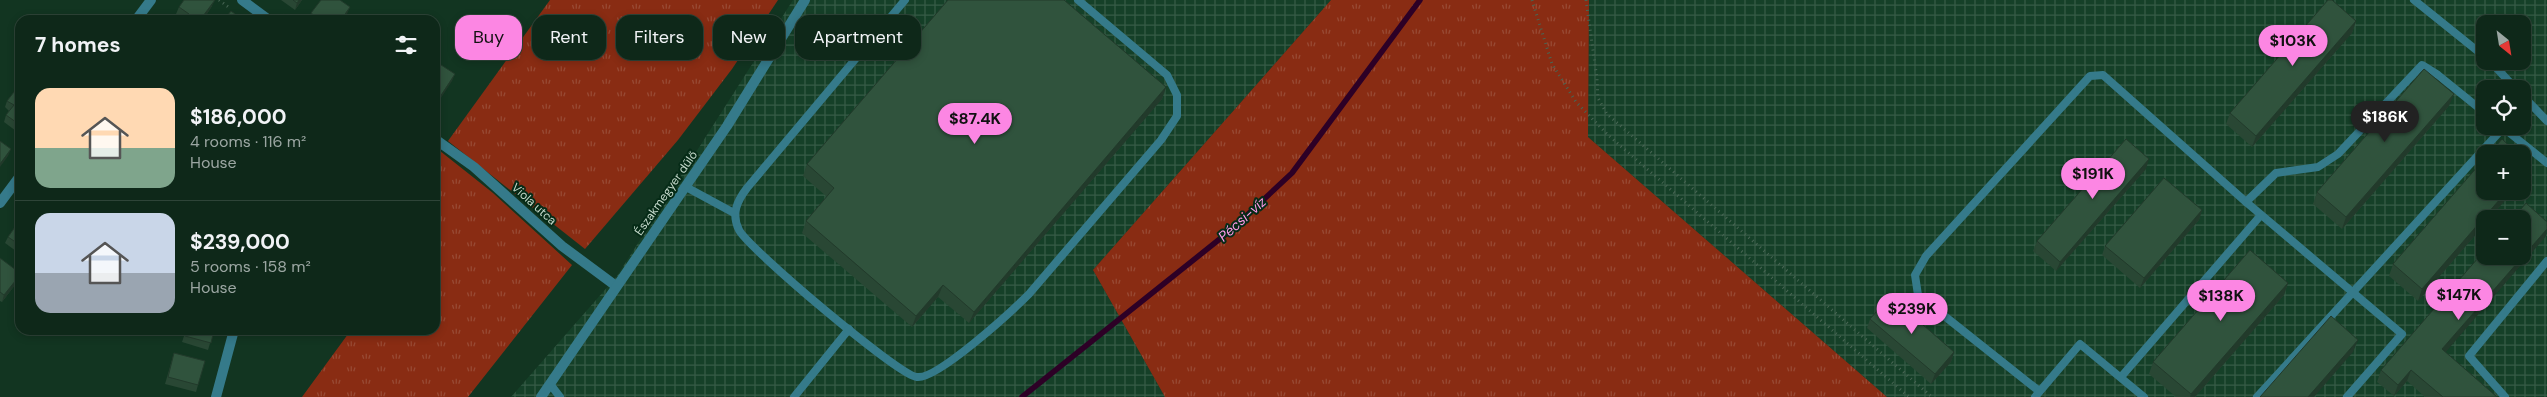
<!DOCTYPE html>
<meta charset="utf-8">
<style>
:root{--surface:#0e2819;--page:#173022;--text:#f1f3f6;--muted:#9ba6a2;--line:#2e4438;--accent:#fc86e3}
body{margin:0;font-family:"DM Sans",sans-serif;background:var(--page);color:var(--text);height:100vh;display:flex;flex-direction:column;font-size:19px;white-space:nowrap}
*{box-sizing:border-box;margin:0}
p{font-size:16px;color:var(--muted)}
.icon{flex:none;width:28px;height:28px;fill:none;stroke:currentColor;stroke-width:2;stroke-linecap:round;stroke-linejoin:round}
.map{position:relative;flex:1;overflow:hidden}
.sheet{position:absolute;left:15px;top:15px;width:425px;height:320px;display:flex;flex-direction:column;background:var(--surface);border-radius:15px;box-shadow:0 2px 8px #0003,0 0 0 1px var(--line)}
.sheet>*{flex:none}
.top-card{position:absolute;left:455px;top:15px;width:475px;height:45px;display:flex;gap:10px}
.needle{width:32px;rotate:150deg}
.controls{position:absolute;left:2476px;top:15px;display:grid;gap:10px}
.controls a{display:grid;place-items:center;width:55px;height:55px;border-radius:10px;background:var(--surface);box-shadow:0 2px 8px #0003,0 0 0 1px var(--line);font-size:25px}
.price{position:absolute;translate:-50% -42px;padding:0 11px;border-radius:18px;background:var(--accent);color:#111;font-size:16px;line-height:32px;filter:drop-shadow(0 1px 2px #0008)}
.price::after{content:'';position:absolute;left:50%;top:30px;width:15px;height:11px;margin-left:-8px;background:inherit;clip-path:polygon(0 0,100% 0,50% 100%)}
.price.on{background:#222;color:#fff}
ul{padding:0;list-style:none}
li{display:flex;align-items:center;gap:15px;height:125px;padding:0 20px}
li+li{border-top:1px solid var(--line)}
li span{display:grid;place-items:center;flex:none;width:140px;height:100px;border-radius:15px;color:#555}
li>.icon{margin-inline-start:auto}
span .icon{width:60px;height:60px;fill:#fffc;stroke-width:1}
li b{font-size:21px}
h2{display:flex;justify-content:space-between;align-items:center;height:60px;padding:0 20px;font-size:21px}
.pill{padding:0 18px;border-radius:15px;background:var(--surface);box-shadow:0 2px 8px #0003,0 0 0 1px var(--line);font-size:18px;line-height:45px}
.pill.on{background:var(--accent);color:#111}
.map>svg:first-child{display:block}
</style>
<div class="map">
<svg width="2547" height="397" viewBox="0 0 2547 397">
<defs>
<pattern id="industrial-grid" width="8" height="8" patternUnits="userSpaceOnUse" patternTransform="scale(1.25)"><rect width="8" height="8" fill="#154028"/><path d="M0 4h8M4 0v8" fill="none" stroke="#365b46"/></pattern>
<pattern id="grass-tufts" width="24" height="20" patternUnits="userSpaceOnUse" patternTransform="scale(1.25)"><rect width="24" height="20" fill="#892c13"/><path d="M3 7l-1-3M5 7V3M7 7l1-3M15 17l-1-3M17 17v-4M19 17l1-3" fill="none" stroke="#984a34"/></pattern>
</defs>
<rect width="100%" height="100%" fill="#123521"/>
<g fill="url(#industrial-grid)" fill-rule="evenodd">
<polygon points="793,0 1331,0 1093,270 1165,397 511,397 617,276"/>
<path d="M1589,0H2547V397H1887L1588,137ZM2485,24H2522V61H2485ZM2485,89H2522V126H2485ZM2485,154H2522V191H2485ZM2485,219H2522V256H2485Z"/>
</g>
<g fill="url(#grass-tufts)">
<polygon points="550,0 778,0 732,69 678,140 585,249 448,141"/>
<polygon points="1331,0 1589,0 1588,137 1887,397 1165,397 1093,270"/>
<polygon points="435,147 493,193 572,265 468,397 302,397 351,330 435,330"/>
</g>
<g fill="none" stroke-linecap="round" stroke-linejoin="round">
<polyline stroke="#2d0026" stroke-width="5.5" points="1022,397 1231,230 1292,173 1420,0"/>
<g stroke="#486654" stroke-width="3" stroke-dasharray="1 4" stroke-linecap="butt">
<polyline points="219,0 231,9"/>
<polyline points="1532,0 1552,64 1576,102 1608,135 1909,397"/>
<polyline points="1586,0 1597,79 1598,98 1607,114 1932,397"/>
<polyline points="283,15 289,20"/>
</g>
<g stroke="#357a8a" stroke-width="8">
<path d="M905,0L747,188C737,201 731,214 739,230C749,249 898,375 917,377C937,380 1012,311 1029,294L1161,140L1177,116V95L1167,75L1078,0"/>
<polyline points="2414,0 2485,57"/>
<polyline points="2490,61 2516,89"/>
<polyline points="2522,95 2547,121"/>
<polyline points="2501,126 2547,163"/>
<polyline points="686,187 734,213"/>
<polyline points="2121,377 2261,215"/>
<polyline points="550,384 560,397"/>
<polyline points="2039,391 1918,295 1915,275 1926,256 2090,76 2103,75 2246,202"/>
<polyline points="794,397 849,329"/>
<polyline points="2035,397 2080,344 2144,397"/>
<polyline points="2257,397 2503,128"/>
<polyline points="2347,397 2402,334 2246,202 2276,173 2318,167 2338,154 2422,65 2438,75 2485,113"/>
<polyline points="2505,397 2469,356 2547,261"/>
</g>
<g stroke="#357a8a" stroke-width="10">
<polyline points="242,0 269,20"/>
<polyline points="136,20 151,0"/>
<polyline points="435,139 474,167 562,246 616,286"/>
<polyline points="0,203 20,176"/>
<polyline points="216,397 234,330"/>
<polyline points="541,397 727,126 805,0"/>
</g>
</g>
<g fill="#294734">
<polygon points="281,0 302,0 295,10"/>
<polygon points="212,6 203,20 185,20 176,14 179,7"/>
<polygon points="311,13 347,14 343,20 309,20"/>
<polygon points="2356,21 2352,33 2252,147 2226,124 2230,113"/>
<polygon points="1166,87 1162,99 969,323 938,297 912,327 802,233 806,221 827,197 803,176 807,164"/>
<polygon points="20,90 20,134 4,122 6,115 9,111 5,107 7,101"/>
<polygon points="2449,106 2342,229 2313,204 2317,192"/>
<polygon points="2146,169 2056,271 2033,251 2037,241"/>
<polygon points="2513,191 2489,219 2485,219 2485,224 2418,301 2389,276 2393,264"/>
<polygon points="2202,210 2199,220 2140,288 2102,255 2105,246"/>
<polygon points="20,220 20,254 5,243 8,237"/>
<polygon points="2546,236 2445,352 2497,397 2425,397 2407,381 2394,396 2377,382 2381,370"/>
<polygon points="0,258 18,281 2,302 0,301"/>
<polygon points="2288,283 2284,295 2195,397 2176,397 2149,374 2153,362"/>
<polygon points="1870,319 1954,352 1951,362 1931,384 1867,328"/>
<polygon points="186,330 214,330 208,350 182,342"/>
<polygon points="271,330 283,330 282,333"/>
<polygon points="174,353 198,385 196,392 165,384"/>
</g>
<g fill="#223a2b">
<polygon points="215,0 212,6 203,20 200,20"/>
<polygon points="299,0 302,0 295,10 297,3"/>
<polygon points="350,7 347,14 343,20 341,20"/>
<polygon points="2356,21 2352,33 2252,147 2256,136"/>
<polygon points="455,74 452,81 435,107 436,103"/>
<polygon points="1166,87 1162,99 969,323 974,312"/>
<polygon points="2454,94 2449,106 2342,229 2346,217"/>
<polygon points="11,149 8,156 0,167 0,164"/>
<polygon points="2149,159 2146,169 2056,271 2060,262"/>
<polygon points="2531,164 2526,176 2522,180 2522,174"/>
<polygon points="2507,191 2513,191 2489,219 2485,219 2485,224 2418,301 2422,289"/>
<polygon points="2202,210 2199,220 2140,288 2144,278"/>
<polygon points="2547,229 2546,236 2438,361 2442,349"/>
<polygon points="20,275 18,281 2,302 4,295"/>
<polygon points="2288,283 2284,295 2195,397 2190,397 2191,394"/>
<polygon points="943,285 938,297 912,327 916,316"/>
<polygon points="2358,340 2353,352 2314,397 2308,397"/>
<polygon points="1954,352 1951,362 1931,384 1935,374"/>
<polygon points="2411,370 2407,381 2394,396 2398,385"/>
</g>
<g fill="#30533d" stroke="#223a2b">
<polygon points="184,0 215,0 200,20 187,20 185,19 189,14 179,7"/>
<polygon points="293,0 299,0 297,3"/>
<polygon points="321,0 340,0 350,7 341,20 320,20 311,13"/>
<polygon points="948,0 1064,0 1166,87 974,312 943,285 916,316 806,221 834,188 807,164"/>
<polygon points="2328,0 2332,0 2356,21 2256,136 2230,113"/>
<polygon points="231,11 243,20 224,20"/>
<polygon points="77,17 81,20 75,20"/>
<polygon points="363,17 367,20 360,20"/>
<polygon points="435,61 455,74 436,103 435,102"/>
<polygon points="2424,69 2454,94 2346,217 2317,192"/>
<polygon points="17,88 20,90 20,125 6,115 14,105 7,101"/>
<polygon points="2126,139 2149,159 2060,262 2037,241"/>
<polygon points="2502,139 2518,154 2489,154"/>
<polygon points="0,141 11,149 0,164"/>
<polygon points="2522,157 2531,164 2522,174"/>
<polygon points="2485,158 2485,191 2507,191 2422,289 2393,264"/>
<polygon points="2164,178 2202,210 2144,278 2105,246"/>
<polygon points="2526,203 2547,222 2547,229 2442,349 2497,397 2443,397 2411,370 2398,385 2381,370 2485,250 2485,256 2522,256 2522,219 2513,219"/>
<polygon points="20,220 20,245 8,237"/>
<polygon points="2250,250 2288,283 2191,394 2153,362"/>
<polygon points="0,258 20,273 20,275 4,295 0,292"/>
<polygon points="1890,296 1954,352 1935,374 1870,319"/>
<polygon points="2331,316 2358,340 2308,397 2260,397"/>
<polygon points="187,330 214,330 211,343 185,336"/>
<polygon points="174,353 205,361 198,385 168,377"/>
</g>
<g text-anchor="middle" stroke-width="4" stroke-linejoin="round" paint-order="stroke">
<g font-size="12" fill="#c5d9cb" stroke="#062b17">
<text transform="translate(666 193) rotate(-55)" y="4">Északmegyer dűlő</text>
<text transform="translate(534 204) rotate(42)" y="4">Viola utca</text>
</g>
<g font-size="14" font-style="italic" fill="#ff9ae9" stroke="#062b17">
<text transform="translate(1242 219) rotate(-42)" y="5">Pécsi-víz</text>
</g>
</g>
</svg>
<div class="controls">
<a><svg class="needle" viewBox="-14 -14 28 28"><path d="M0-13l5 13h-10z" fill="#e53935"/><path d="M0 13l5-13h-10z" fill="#9ba6a2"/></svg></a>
<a><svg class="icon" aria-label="locate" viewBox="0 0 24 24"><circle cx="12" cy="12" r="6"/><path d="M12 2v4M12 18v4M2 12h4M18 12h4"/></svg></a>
<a>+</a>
<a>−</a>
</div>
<b class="price" style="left:2293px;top:67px">$103K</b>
<b class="price on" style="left:2385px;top:143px">$186K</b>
<b class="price" style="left:975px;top:145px">$87.4K</b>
<b class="price" style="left:2093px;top:200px">$191K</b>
<b class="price" style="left:2459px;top:321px">$147K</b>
<b class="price" style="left:2221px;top:322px">$138K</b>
<b class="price" style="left:1912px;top:335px">$239K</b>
<div class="top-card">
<a class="pill on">Buy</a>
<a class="pill">Rent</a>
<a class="pill">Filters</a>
<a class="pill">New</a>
<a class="pill">Apartment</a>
</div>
<section class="sheet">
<h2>7 homes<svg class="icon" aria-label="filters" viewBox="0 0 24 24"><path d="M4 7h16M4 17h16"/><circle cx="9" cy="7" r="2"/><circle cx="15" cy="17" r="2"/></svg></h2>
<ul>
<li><span style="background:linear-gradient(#ffd9b3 60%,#7fa58c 0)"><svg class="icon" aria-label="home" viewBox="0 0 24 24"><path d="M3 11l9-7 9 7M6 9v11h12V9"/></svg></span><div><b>$186,000</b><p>4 rooms · 116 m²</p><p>House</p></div></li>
<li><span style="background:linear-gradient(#c9d6e8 60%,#9aa5b1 0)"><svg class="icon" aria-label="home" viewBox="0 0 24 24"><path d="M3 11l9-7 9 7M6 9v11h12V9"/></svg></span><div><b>$239,000</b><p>5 rooms · 158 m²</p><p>House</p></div></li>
</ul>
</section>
</div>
